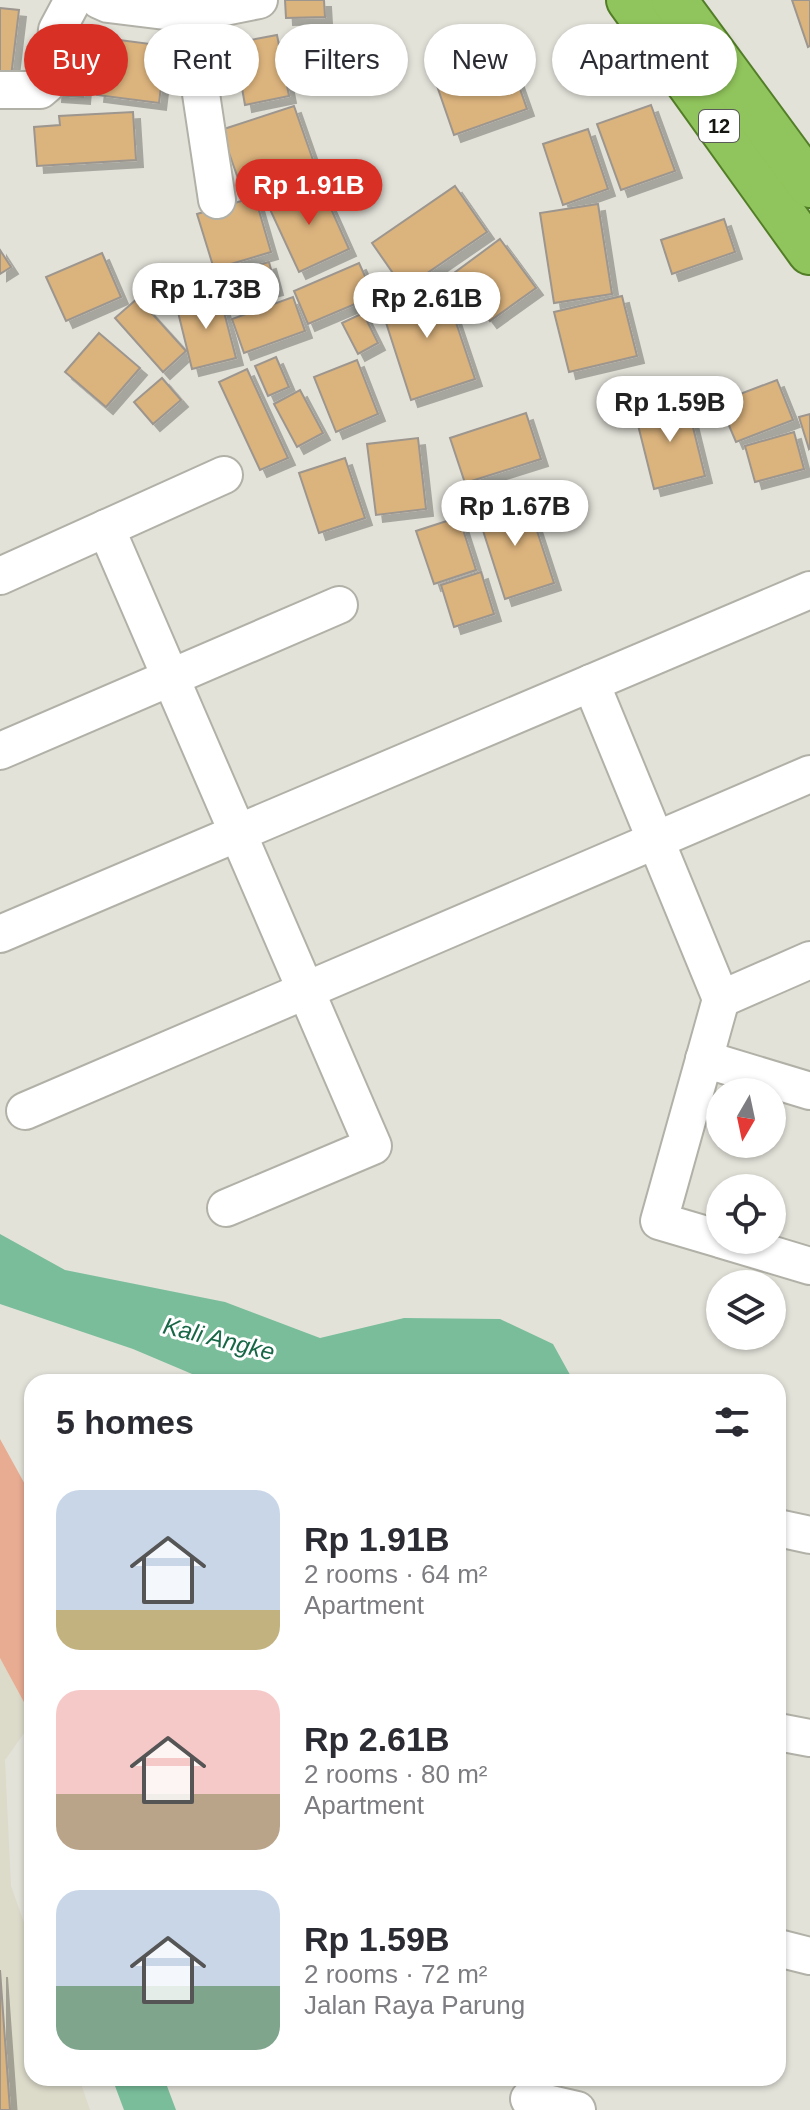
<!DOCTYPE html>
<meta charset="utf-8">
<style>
:root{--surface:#fff;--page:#f7f7f7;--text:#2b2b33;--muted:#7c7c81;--accent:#d93025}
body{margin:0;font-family:Arial,sans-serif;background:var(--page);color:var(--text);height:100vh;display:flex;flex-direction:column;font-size:30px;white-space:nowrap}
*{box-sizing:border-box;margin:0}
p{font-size:26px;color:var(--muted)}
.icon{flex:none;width:44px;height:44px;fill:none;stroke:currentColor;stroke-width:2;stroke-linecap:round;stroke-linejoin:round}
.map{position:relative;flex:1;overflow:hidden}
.panel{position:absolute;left:24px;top:1374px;width:762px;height:712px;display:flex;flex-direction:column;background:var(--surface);border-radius:24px;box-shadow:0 2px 6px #0004}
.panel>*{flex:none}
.guide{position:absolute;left:24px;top:24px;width:762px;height:72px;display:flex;gap:16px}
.needle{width:52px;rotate:189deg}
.tools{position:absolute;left:706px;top:1078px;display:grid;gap:16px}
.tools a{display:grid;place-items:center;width:80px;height:80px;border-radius:50%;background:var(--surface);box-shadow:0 2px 6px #0004;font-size:40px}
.price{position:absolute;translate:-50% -68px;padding:0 18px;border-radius:28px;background:#fff;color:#222;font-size:26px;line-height:52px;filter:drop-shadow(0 2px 4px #0008)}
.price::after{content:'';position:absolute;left:50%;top:48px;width:24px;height:18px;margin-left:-12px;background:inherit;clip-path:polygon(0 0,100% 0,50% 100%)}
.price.current{background:var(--accent);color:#fff}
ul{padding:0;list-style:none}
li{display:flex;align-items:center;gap:24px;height:200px;padding:0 32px}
li span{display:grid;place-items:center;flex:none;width:224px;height:160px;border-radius:24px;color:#555}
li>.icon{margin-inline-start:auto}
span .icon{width:96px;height:96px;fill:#fffc;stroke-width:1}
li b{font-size:34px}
h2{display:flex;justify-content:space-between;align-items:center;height:96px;padding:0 32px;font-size:34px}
.tag{padding:0 28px;border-radius:36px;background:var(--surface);box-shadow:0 2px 6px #0004;font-size:28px;line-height:72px}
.tag.current{background:var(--accent);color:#fff}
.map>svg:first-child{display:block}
</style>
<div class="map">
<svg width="810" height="2110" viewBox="0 0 810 2110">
<defs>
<filter id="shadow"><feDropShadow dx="7" dy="7" stdDeviation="0" flood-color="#0004"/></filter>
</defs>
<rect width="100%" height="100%" fill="#e3e2d9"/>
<polygon fill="#dcdac9" points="0,1658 32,1717 32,1722 5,1760 11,1886 32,1945 32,2078 79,2078 90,2110 0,2110"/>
<polygon fill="#e7ac92" points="0,1439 32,1497 32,1717 0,1658"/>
<g fill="#79bd9b">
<polygon points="0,1234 65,1270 225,1302 320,1338 404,1318 500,1319 553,1344 574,1382 211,1382 133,1349 0,1304"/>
<polygon points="112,2078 164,2078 176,2110 124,2110"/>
</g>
<g fill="#dbb37d" stroke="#9c968f" stroke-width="2" filter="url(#shadow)">
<polygon points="285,0 324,0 325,17 286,18"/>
<polygon points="792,0 810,0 810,46 808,47"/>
<polygon points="0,8 19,10 10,85 0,84"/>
<polygon points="500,32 527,109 454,135 427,57"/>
<polygon points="277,35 289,96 245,105 234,43"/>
<polygon points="59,37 88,39 83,97 55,95"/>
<polygon points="104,38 166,46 159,103 97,95"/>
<polygon points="651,105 675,171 621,190 597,124"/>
<polygon points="294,106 314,163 241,187 221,130"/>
<polygon points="133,112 136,160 37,166 34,127 60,125 59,116"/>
<polygon points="588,129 608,189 563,205 543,144"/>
<polygon points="319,182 349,249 299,272 268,205"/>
<polygon points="455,186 487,232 404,289 372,243"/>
<polygon points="255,197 271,252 214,269 197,214"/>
<polygon points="598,204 612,294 554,303 540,213"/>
<polygon points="724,219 735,252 672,274 661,240"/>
<polygon points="500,239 536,288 490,321 454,273"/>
<polygon points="0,250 11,267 0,274"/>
<polygon points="102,253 121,297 66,321 46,277"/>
<polygon points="269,262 276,288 230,301 222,275"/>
<polygon points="359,263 374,296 308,324 294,291"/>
<polygon points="442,281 475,379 411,400 379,301"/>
<polygon points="219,293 236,358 192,369 176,304"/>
<polygon points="622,296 637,356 569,372 554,312"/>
<polygon points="293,297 305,331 244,353 232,319"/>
<polygon points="138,298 186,351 163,372 115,318"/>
<polygon points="363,313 378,343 358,354 342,323"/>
<polygon points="99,333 140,368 106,407 65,372"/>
<polygon points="276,357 289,387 268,396 255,366"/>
<polygon points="357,360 378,414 336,432 314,377"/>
<polygon points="247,369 288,458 260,470 219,382"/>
<polygon points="162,378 181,400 153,424 134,402"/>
<polygon points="777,380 793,420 736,442 719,402"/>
<polygon points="300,390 323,433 297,447 274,404"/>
<polygon points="686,399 705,476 654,489 635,413"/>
<polygon points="526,413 541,459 465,483 450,438"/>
<polygon points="810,414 810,448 809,449 799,417"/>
<polygon points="794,432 804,469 755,482 745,446"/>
<polygon points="418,438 426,509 376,515 367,444"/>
<polygon points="345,458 365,518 319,533 299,473"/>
<polygon points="526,497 554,583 505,599 477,512"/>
<polygon points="459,517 476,570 434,584 416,531"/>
<polygon points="481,572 494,614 454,627 441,585"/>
<polygon points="0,1970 10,2110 0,2110"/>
</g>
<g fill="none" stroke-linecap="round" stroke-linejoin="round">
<defs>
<g id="minor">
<polyline points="99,0 108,4 189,14 259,0"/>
<polyline points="189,14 217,200"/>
<polyline points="0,90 40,90 47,84 53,71 57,30 73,0"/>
<polyline points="106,528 373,1146 226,1208"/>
<polyline points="0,576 224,475"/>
<polyline points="591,683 721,999 659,1221 720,1239"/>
<polyline points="0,751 339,605"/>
<polyline points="0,934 810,590"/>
<polyline points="721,999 810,960"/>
<polyline points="704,1059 810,1091"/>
<polyline points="25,1111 810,774"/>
<polyline points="723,1240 810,1266"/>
<polyline points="778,1528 810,1535"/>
<polyline points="778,1732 810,1738"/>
<polyline points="778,1948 810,1956"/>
<polyline points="529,2099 577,2110"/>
</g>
<g id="trunk">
<polyline points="629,0 810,252"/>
<polyline points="674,0 810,185"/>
</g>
</defs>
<use href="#minor" stroke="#b2b1a8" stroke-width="40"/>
<use href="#trunk" stroke="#537e28" stroke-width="48"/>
<use href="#minor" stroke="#fff" stroke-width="36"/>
<use href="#trunk" stroke="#90c45c" stroke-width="44"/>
</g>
<g text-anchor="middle" stroke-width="6" stroke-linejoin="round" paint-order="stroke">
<rect fill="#fff" stroke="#5b5b59" stroke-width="2" x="699" y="110" width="40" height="32" rx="6"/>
<g font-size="20" font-weight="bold" fill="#151512">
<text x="719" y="133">12</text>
</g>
<g font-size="24" font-style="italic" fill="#176747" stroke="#fff">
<text transform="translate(219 1339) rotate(14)" y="8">Kali Angke</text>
</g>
</g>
</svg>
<div class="tools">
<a><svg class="needle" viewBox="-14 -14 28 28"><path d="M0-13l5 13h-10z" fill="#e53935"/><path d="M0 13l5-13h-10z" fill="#7c7c81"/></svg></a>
<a><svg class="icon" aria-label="locate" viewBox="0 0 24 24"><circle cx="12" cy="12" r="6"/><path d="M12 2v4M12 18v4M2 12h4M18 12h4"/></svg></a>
<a><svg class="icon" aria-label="layers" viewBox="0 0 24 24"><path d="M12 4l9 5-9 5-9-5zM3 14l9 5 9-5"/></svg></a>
</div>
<b class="price current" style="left:309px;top:227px">Rp 1.91B</b>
<b class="price" style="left:206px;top:331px">Rp 1.73B</b>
<b class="price" style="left:427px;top:340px">Rp 2.61B</b>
<b class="price" style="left:670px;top:444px">Rp 1.59B</b>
<b class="price" style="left:515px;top:548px">Rp 1.67B</b>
<div class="guide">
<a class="tag current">Buy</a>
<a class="tag">Rent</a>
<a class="tag">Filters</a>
<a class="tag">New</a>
<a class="tag">Apartment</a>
</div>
<section class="panel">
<h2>5 homes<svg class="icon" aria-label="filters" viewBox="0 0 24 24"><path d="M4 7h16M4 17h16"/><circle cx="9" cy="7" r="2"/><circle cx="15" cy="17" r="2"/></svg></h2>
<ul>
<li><span style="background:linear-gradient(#c9d6e8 75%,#c2b280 0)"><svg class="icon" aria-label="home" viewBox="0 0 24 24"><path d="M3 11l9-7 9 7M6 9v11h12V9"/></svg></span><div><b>Rp 1.91B</b><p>2 rooms · 64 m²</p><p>Apartment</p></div></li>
<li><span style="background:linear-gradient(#f6c9c9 65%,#b9a48a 0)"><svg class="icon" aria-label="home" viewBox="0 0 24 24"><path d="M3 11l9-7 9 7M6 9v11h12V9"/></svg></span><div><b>Rp 2.61B</b><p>2 rooms · 80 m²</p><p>Apartment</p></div></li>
<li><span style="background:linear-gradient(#c9d6e8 60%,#7fa58c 0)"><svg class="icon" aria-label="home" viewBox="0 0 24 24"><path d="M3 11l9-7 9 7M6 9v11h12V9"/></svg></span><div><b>Rp 1.59B</b><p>2 rooms · 72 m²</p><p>Jalan Raya Parung</p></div></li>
</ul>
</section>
</div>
